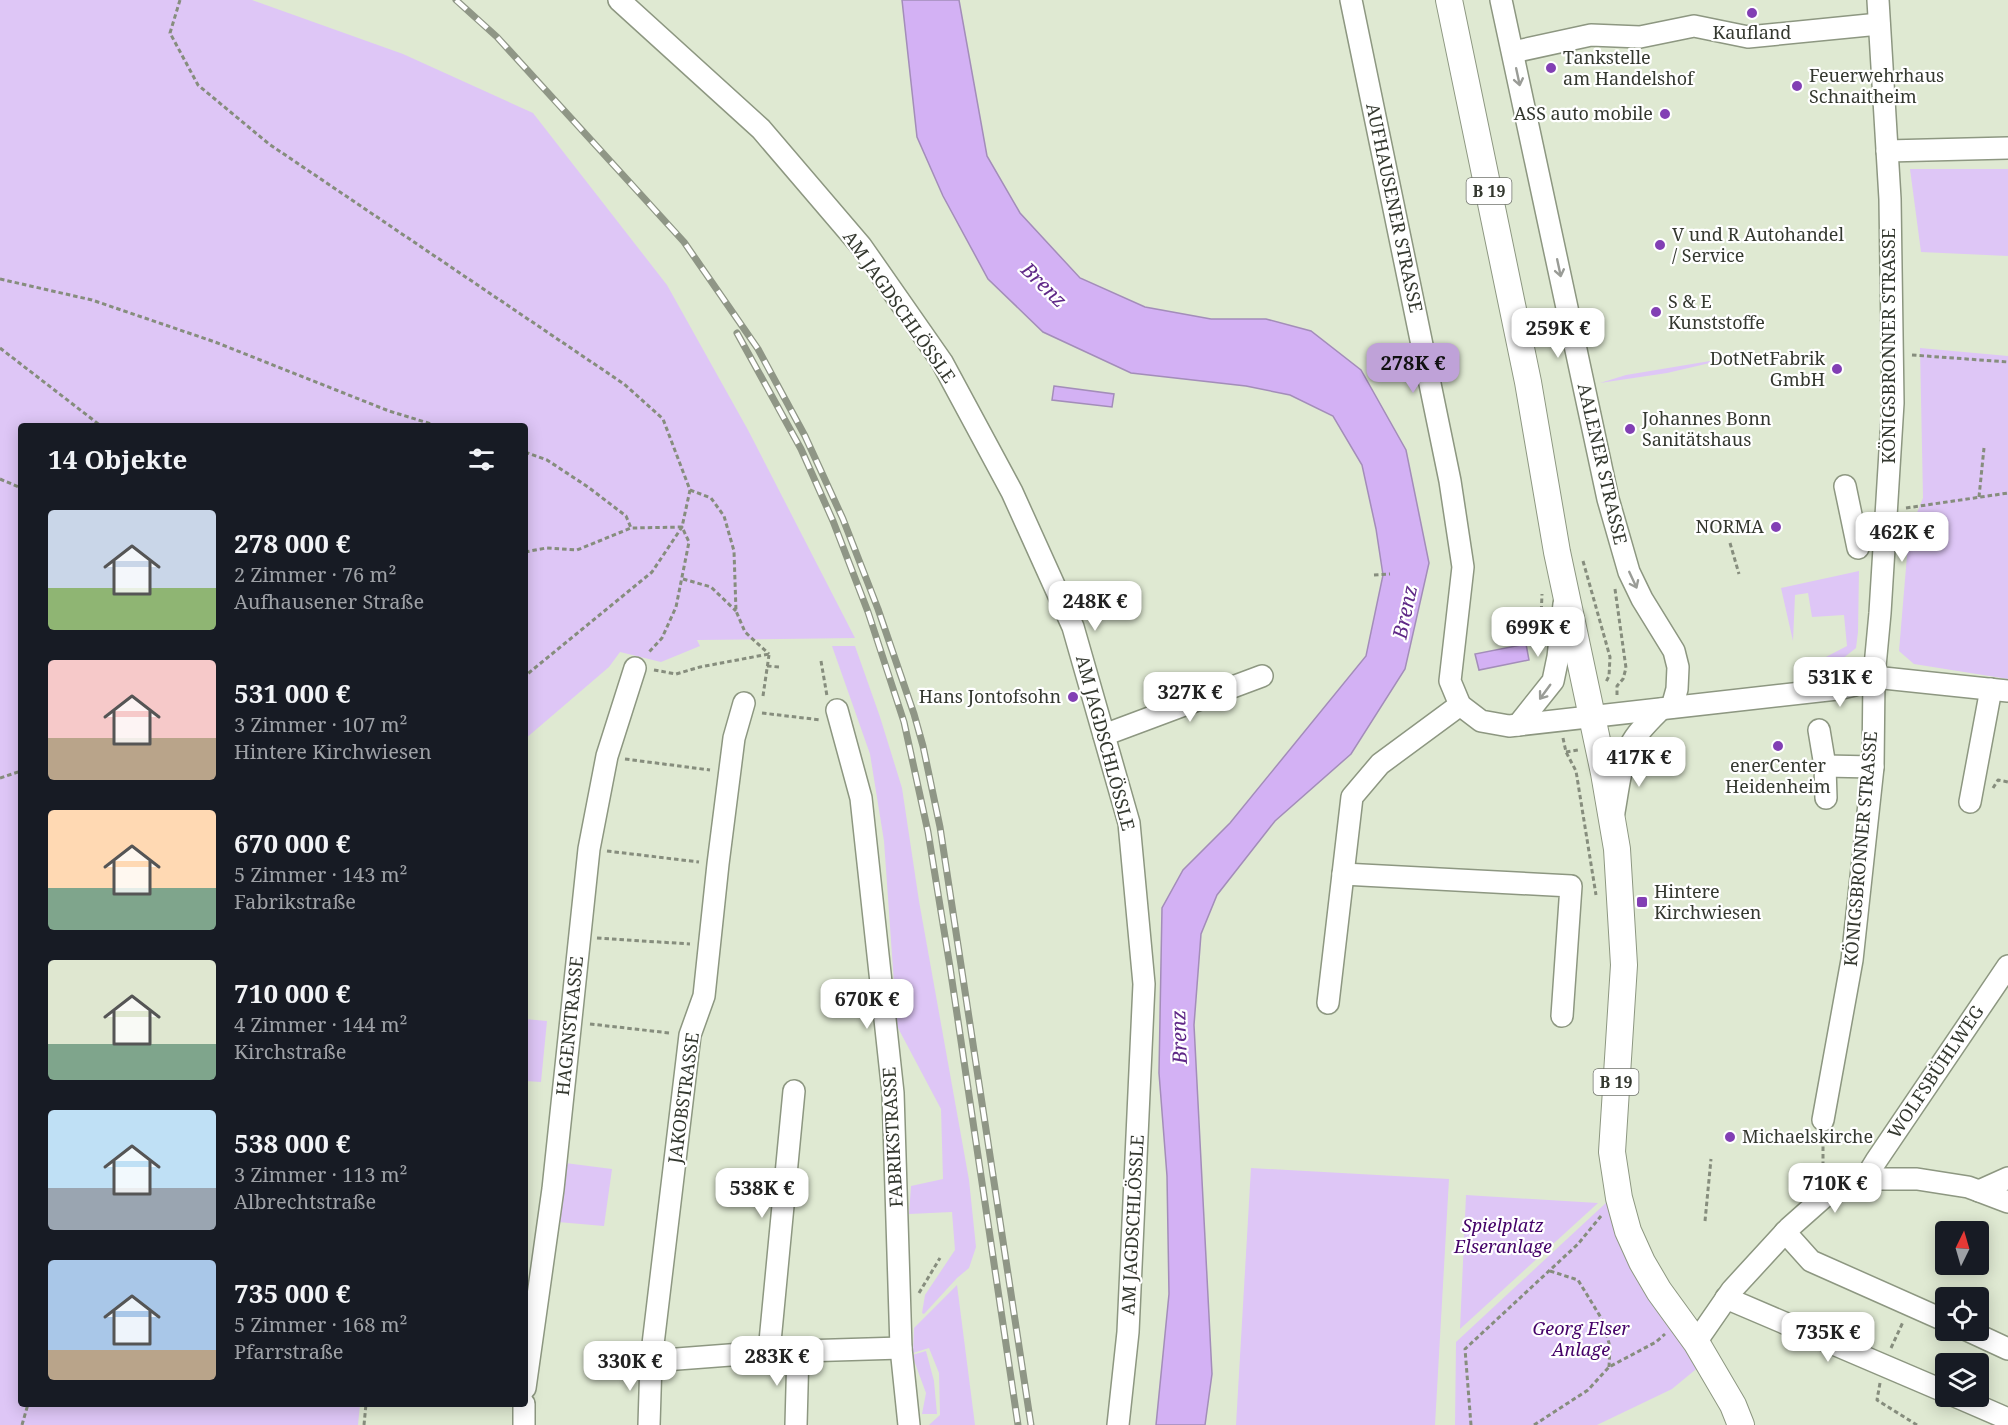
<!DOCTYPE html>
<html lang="de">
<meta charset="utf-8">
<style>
:root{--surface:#171b24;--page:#242831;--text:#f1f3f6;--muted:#9ea1a6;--accent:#bfa2d8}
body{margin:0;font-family:"Noto Serif",serif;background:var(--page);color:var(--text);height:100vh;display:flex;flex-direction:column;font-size:22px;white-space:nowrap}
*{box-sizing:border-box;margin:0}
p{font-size:20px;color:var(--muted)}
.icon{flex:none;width:33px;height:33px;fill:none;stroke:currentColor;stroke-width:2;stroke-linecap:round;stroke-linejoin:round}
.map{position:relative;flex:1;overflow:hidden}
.sheet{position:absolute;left:18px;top:423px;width:510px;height:984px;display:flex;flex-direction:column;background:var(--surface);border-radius:6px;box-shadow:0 3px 15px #0003}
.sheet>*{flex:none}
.needle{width:39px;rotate:5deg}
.fabs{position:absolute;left:1935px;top:1221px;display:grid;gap:12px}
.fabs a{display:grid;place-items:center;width:54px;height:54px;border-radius:6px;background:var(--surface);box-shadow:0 3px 15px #0003;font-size:30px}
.price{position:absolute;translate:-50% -51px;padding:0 14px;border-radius:12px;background:#fff;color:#222;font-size:20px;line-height:39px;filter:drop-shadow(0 2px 3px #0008)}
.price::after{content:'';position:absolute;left:50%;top:36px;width:18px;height:14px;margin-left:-9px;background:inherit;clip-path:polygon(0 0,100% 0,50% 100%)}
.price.selected{background:var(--accent);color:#111}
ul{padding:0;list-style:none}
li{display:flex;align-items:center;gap:18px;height:150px;padding:0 30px}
li span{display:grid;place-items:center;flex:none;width:168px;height:120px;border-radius:6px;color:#555}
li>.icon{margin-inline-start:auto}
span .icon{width:72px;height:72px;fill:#fffc;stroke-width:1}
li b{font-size:26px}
h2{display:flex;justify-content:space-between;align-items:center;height:72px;padding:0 30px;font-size:26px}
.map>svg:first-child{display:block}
</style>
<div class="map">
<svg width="2008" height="1425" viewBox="0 0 2008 1425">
<rect width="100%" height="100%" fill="#dfe9d2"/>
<g fill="#dec6f6">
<polygon points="0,0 252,0 403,54 533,113 667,285 748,430 855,638 697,640 700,646 661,662 620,652 609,667 525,739 525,426 21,426 21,1404 360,1404 358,1425 0,1425"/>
<polygon points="1910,169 2008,169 2008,256 1921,252"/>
<polygon points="1920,348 2008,356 2008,679 1914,664 1899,651 1909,532 1923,498"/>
<polygon points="1740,356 1667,373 1600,383 1626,375"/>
<polygon points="1859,571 1858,632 1856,648 1842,659 1815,667 1824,658 1847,646 1844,615 1812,617 1808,593 1795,595 1793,641 1781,588"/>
<polygon points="832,646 855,646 880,717 902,788 919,901 969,1180 976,1247 969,1268 957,1278 924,1314 922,1313 925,1295 955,1250 952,1212 909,1214 911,1186 943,1179 941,1109 897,1026 884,841 870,754"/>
<polygon points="525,1019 547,1021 541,1082 525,1081"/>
<polygon points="565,1163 612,1169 604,1226 558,1222"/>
<polygon points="1251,1168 1449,1179 1435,1425 1236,1425"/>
<polygon points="1466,1195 1598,1203 1460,1329"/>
<polygon points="1608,1201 1706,1361 1672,1389 1597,1425 1455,1425 1456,1342"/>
<polygon points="957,1285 975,1425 929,1425 940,1415 939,1373 929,1348 913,1353 914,1328"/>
<polygon points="926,1351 934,1381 937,1414 922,1414 926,1393 912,1355"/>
</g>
<g fill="#d3b1f4" stroke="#a38db9" stroke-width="1.5">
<polygon points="902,0 959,0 987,156 1020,213 1080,278 1145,307 1211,319 1266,319 1311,331 1361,370 1406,450 1429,563 1405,669 1351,754 1275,821 1217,895 1201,934 1194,1025 1212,1374 1205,1425 1156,1425 1169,1294 1167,1176 1159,1073 1162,908 1183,870 1230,823 1366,656 1383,575 1376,529 1362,465 1333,416 1290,395 1246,386 1131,373 1043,332 988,279 943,196 917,137"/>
<polygon points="1054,386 1114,394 1112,407 1052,400"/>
<polygon points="1526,644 1529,660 1479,670 1475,654"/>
</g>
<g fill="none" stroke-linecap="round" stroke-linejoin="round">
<defs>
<g id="minor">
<polyline points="619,0 761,129 861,246 942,362 1012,492 1073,627 1129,823 1144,984 1128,1332 1118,1425"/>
<polyline points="1351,0 1450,481 1463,567 1450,681 1460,705 1481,721 1509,726 1837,689 1855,685 1874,677 2008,691"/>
<polyline points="1501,0 1608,499 1629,572 1642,599 1674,651 1678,667 1677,689 1672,707"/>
<polyline points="1513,52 1591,35 1640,37 1694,26 1748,37 1879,24"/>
<polyline points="1887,151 2008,148"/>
<polyline points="1845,486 1858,548"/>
<polyline points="837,710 861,798 893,1093 901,1348 909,1425"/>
<polyline points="1518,725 1553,681 1558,657 1564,604"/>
<polyline points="1819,730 1825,766 1826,798"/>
<polyline points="1104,735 1262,676"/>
<polyline points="1825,766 1873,767"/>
<polyline points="1970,802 1991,689"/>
<path d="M1614,812C1618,790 1620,766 1630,746C1637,732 1650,720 1661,709"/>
<polyline points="1343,874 1571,886 1562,1016"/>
<polyline points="1328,1003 1352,797 1380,764 1460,705"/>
<polyline points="1823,1120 1852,960 1873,767 1874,677 1880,613 1893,403 1890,199 1878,0"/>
<polyline points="1865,1179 1876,1161 2008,966"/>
<polyline points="1979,1191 2008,1202"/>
<polyline points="1785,1232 1811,1261 1946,1321"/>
<polyline points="1726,1298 1946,1392"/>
<polyline points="1967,1330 2008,1349"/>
<polyline points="1696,1342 1732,1290 1789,1228 1824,1197 1865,1179 1917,1179 1968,1187 1979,1191 2008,1178"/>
<polyline points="769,1352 794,1091"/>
<polyline points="651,1361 769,1352 901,1348"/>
<polyline points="525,1388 553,1189 589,849 607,756 635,668"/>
<polyline points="1955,1396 2008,1419"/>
<polyline points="524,1425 524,1404"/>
<polyline points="649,1425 651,1361 690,1035 704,996 718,864 734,738 744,703"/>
<polyline points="796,1425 798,1351"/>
</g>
<polyline id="major" points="1449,0 1528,382 1557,552 1604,773 1617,849 1624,965 1612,1152 1619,1198 1628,1231 1642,1262 1659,1291 1696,1342 1733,1405 1741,1425"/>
</defs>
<use href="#minor" stroke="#8d9781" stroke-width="24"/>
<use href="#major" stroke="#8d9781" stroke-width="28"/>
<g stroke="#868d7d" stroke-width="3" stroke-dasharray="4.5 3" stroke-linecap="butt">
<polyline points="180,0 170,33 198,85 269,144 624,384 663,419 690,490 682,527 652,572 525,676"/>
<polyline points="0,279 92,300 215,342 389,411 438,426"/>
<polyline points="0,348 101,426"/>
<polyline points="1912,355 2008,362"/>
<polyline points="525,452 547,460 588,487 626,516 631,528"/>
<polyline points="0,479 21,488"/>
<polyline points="690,490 711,498 724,516 734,551 736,611 745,632 769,654"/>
<polyline points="1979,497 1984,448"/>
<polyline points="1906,508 2008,493"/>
<polyline points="1730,543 1739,574"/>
<polyline points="525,552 546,548 577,550 631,528 682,527 689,542 676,607 662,638 648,653"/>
<polyline points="1583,561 1610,657 1609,676 1606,682"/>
<polyline points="1374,575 1390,574"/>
<polyline points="683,579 711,587 736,611"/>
<polyline points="1615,589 1626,668 1623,679 1617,686 1617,695"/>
<polyline points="1541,618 1542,594"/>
<polyline points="821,661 827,696"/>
<polyline points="767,666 779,667"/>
<polyline points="654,670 676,674 700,667 769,654"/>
<polyline points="763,696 769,655"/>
<polyline points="762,713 821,720"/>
<polyline points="1563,738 1566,752 1576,771 1596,895"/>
<polyline points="1566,752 1578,750"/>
<polyline points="625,759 710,770"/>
<polyline points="0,778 21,771"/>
<polyline points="1993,788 1998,780 2008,782"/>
<polyline points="607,851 699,862"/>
<polyline points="597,938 690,944"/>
<polyline points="590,1024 670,1033"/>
<polyline points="1823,1139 1823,1178"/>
<polyline points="1705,1221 1711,1159"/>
<polyline points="1550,1271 1578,1280 1603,1321 1610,1347 1609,1367"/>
<polyline points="919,1293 940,1258"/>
<polyline points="1891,1348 1903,1322"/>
<polyline points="1880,1383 1877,1400 1917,1425"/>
<polyline points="22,1425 28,1404"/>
<polyline points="364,1425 366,1404"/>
<polyline points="1471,1425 1465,1349 1578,1244 1601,1216"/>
<polyline points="1534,1425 1588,1390 1609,1367 1656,1342 1665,1334"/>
</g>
<use href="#minor" stroke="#fff" stroke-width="21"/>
<use href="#major" stroke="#fff" stroke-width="26"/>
<defs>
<g id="rail">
<polyline points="456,0 497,37 684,242 758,349 805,436 843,519 878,609 914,714 923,746 940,827 1031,1425"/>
<polyline points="737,333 801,449 833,521 868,612 904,722 928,832 950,967 1018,1425"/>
</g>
</defs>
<use href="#rail" stroke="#8f9686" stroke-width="7"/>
<use href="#rail" stroke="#fff" stroke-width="4.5" stroke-dasharray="14" stroke-linecap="butt"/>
</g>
<defs><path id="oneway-shaft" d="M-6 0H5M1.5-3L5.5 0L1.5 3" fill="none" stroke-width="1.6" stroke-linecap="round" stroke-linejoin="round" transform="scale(1.5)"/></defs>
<g stroke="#9a9c97">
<use href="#oneway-shaft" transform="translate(1518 77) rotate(78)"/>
<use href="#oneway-shaft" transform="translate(1559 268) rotate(78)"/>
<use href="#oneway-shaft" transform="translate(1633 580) rotate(65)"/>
<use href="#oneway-shaft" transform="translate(1545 692) rotate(126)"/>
</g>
<g fill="#823fb4" stroke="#fff" stroke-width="2">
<circle cx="1752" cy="13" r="6"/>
<circle cx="1551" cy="68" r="6"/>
<circle cx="1797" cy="86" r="6"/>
<circle cx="1665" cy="114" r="6"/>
<circle cx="1660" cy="245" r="6"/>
<circle cx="1656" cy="312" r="6"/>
<circle cx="1837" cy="369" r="6"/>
<circle cx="1630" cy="429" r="6"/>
<circle cx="1776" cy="527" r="6"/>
<circle cx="1073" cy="697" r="6"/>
<circle cx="1778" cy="746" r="6"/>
<rect x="1636" y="896" width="12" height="12" rx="3"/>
<circle cx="1730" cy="1137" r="6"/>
</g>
<g text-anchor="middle" stroke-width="4.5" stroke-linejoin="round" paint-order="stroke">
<g fill="#fff" stroke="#71746d" stroke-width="1.5">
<rect x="1466.5" y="178" width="45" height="26" rx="4.5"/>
<rect x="1593.5" y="1069" width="45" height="26" rx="4.5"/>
</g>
<g font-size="16" font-weight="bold" fill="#34382f">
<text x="1489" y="197">B 19</text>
<text x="1616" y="1088">B 19</text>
</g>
<g font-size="18" fill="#34382f" stroke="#fff" text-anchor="start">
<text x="1752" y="39" text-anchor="middle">Kaufland</text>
<text x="1563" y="64">Tankstelle<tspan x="1563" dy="21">am Handelshof</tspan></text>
<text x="1809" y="82">Feuerwehrhaus<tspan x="1809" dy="21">Schnaitheim</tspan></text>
<text x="1653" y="120" text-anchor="end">ASS auto mobile</text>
<text x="1672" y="241">V und R Autohandel<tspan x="1672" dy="21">/ Service</tspan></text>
<text x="1668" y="308">S &amp; E<tspan x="1668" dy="21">Kunststoffe</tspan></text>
<text x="1825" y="365" text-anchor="end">DotNetFabrik<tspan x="1825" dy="21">GmbH</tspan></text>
<text x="1642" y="425">Johannes Bonn<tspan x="1642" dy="21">Sanitätshaus</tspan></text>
<text x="1764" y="533" text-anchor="end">NORMA</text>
<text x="1061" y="703" text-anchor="end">Hans Jontofsohn</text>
<text x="1778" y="772" text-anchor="middle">enerCenter<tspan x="1778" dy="21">Heidenheim</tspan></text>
<text x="1654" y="898">Hintere<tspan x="1654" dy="21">Kirchwiesen</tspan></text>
<text x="1742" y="1143">Michaelskirche</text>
</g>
<g font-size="18" fill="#34382f" stroke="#fff">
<text transform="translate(1394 208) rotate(78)" y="6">AUFHAUSENER STRASSE</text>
<text transform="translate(899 307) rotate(55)" y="6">AM JAGDSCHLÖSSLE</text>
<text transform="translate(1889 346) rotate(-90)" y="6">KÖNIGSBRONNER STRASSE</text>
<text transform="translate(1602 464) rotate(77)" y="6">AALENER STRASSE</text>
<text transform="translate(1105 743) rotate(75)" y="6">AM JAGDSCHLÖSSLE</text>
<text transform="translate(1861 849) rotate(-85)" y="6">KÖNIGSBRONNER STRASSE</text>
<text transform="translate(570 1026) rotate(-84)" y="6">HAGENSTRASSE</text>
<text transform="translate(1936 1072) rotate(-56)" y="6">WOLFSBÜHLWEG</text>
<text transform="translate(684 1098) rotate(-82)" y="6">JAKOBSTRASSE</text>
<text transform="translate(893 1137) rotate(-93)" y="6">FABRIKSTRASSE</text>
<text transform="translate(1133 1225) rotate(-87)" y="6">AM JAGDSCHLÖSSLE</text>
</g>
<g font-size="18" font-style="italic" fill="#450369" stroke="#fff">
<text x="1503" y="1232">Spielplatz<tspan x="1503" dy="21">Elseranlage</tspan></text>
<text x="1581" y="1335">Georg Elser<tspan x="1581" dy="21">Anlage</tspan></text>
</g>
<g font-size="20" font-style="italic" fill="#5f2887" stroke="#fff">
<text transform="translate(1044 285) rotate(44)" y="7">Brenz</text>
<text transform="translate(1405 612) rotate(-78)" y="7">Brenz</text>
<text transform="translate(1179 1037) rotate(-92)" y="7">Brenz</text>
</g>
</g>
</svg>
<div class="fabs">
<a><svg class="needle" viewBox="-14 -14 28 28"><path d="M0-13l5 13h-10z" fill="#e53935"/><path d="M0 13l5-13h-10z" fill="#9ea1a6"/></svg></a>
<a><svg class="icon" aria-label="locate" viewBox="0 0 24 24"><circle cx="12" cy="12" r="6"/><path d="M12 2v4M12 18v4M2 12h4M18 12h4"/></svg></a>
<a><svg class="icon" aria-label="layers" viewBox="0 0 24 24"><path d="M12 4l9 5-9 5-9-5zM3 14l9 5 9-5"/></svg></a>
</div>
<b class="price" style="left:1558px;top:359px">259K €</b>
<b class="price selected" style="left:1413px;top:394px">278K €</b>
<b class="price" style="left:1902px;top:563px">462K €</b>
<b class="price" style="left:1095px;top:632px">248K €</b>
<b class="price" style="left:1538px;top:658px">699K €</b>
<b class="price" style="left:1840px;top:708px">531K €</b>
<b class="price" style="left:1190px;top:723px">327K €</b>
<b class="price" style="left:1639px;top:788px">417K €</b>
<b class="price" style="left:867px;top:1030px">670K €</b>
<b class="price" style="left:1835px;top:1214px">710K €</b>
<b class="price" style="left:762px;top:1219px">538K €</b>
<b class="price" style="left:1828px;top:1363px">735K €</b>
<b class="price" style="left:777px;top:1387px">283K €</b>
<b class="price" style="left:630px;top:1392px">330K €</b>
<section class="sheet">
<h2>14 Objekte<svg class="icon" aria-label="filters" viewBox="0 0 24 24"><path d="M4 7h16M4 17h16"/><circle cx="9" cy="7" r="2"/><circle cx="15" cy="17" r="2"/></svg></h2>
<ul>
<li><span style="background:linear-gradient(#c9d6e8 65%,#8fb573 0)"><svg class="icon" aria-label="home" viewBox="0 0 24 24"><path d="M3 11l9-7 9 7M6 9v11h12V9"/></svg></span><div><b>278 000 €</b><p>2 Zimmer · 76 m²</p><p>Aufhausener Straße</p></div></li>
<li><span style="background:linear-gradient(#f6c9c9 65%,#b9a48a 0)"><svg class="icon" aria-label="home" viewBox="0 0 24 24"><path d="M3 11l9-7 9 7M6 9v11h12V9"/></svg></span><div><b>531 000 €</b><p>3 Zimmer · 107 m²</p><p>Hintere Kirchwiesen</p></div></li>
<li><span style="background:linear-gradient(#ffd9b3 65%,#7fa58c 0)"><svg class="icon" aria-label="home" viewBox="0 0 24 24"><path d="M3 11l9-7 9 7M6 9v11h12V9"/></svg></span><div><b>670 000 €</b><p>5 Zimmer · 143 m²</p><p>Fabrikstraße</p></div></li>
<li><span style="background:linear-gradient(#dfe7d0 70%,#7fa58c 0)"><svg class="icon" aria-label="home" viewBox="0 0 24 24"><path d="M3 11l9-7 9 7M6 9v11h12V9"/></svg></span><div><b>710 000 €</b><p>4 Zimmer · 144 m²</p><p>Kirchstraße</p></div></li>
<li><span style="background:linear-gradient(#bfe0f5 65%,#9aa5b1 0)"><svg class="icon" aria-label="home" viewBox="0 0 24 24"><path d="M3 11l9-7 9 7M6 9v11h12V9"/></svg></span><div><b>538 000 €</b><p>3 Zimmer · 113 m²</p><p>Albrechtstraße</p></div></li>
<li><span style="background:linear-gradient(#a9c7e8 75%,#b9a48a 0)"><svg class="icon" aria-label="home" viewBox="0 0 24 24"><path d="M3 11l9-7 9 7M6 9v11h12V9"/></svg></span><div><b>735 000 €</b><p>5 Zimmer · 168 m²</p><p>Pfarrstraße</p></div></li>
</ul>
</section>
</div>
